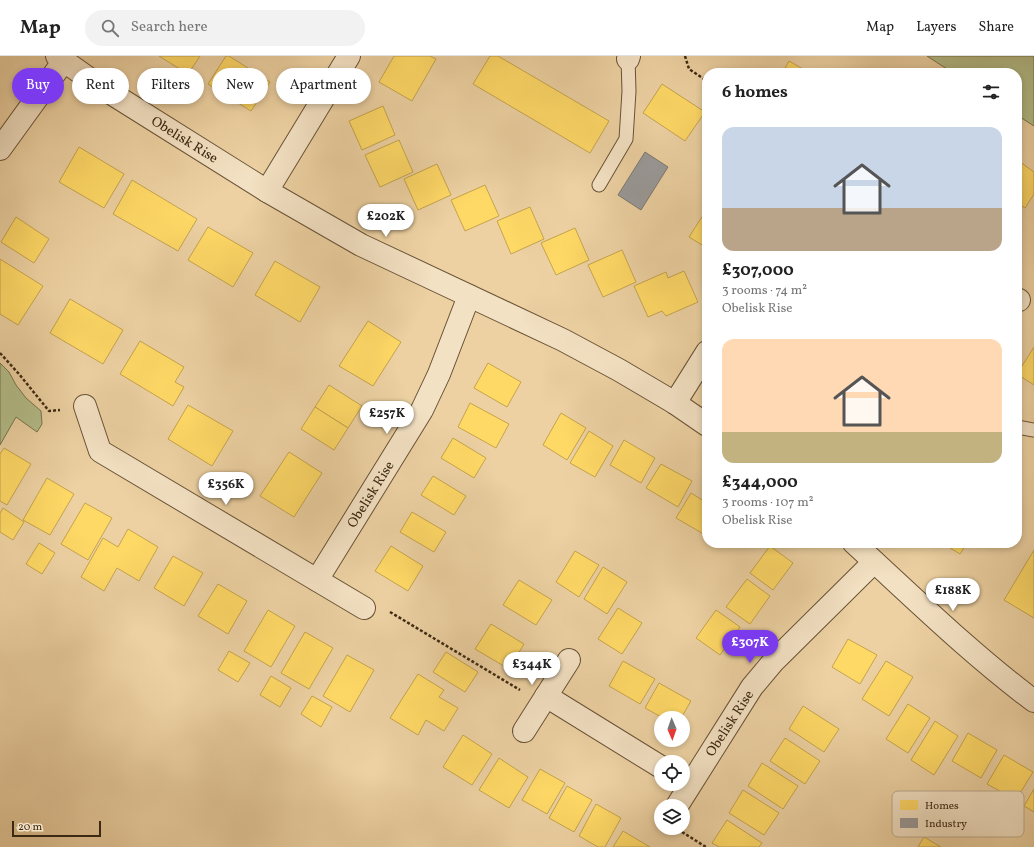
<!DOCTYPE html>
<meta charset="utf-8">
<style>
:root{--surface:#fff;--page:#f2f2f2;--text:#222;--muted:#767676;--line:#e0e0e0;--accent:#7c3aed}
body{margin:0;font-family:Vollkorn,serif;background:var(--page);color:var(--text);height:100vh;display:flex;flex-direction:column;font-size:15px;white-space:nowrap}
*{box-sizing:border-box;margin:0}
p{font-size:13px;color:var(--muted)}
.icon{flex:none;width:22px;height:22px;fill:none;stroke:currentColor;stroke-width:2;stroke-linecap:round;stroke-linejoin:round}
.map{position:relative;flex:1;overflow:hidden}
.panel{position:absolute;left:702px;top:12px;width:320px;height:480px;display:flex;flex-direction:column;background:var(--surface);border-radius:16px;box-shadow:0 2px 6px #0003}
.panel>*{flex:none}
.banner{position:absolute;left:12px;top:12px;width:380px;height:36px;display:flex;gap:8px}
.needle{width:26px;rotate:178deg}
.fabs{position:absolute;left:654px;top:655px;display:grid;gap:8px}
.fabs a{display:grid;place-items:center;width:36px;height:36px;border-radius:50%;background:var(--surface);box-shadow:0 2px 6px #0003;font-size:20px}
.scale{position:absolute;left:12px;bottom:10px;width:89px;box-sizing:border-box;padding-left:4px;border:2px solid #3d2913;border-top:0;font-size:11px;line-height:14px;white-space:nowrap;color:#3d2913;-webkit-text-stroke:3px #f3e1c3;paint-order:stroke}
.price{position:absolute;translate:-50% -34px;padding:0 9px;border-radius:14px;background:#fff;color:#222;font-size:13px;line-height:26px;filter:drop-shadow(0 1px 2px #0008)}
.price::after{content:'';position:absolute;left:50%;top:24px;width:12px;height:9px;margin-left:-6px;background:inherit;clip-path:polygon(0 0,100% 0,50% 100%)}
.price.current{background:var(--accent);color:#fff}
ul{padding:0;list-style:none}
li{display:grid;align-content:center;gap:8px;height:212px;padding:0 20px}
li span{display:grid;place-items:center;height:124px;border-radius:12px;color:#555}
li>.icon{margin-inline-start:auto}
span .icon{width:72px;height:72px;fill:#fffc;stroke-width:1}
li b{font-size:17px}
h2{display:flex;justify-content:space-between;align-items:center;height:48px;padding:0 20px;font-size:17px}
.pill{padding:0 14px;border-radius:18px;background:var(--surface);box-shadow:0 2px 6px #0003;font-size:14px;line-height:36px}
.pill.current{background:var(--accent);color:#fff}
header{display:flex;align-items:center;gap:24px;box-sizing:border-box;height:56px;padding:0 20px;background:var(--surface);border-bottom:1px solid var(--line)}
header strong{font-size:19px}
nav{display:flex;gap:22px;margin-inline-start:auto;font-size:14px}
.search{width:280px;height:36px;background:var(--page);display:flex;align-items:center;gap:10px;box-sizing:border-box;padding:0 14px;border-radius:22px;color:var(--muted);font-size:15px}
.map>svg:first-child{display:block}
</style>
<header>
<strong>Map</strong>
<div class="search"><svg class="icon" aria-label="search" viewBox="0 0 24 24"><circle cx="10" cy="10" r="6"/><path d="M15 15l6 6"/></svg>Search here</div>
<nav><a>Map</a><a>Layers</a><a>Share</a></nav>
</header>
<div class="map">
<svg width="1034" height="791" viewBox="0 0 1034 791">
<rect width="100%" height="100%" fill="#edd1a2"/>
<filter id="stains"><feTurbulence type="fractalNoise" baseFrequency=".005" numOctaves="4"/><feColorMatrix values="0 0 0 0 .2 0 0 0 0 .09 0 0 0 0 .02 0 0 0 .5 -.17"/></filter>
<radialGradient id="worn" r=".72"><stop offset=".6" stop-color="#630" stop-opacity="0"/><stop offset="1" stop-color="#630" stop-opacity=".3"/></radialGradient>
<g fill="#b3bd89" stroke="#78734e">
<polygon points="927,0 1034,0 1034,70 1017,59 1017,17 953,17"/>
<polygon points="0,307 9,316 16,329 26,342 41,355 42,368 37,376 16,361 0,389"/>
</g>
<g fill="#ffd966" stroke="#c5a44d">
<polygon points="159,0 200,0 188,18"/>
<polygon points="226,0 229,0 270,26 251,55 208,28"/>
<polygon points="394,0 430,0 436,3 412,45 379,26"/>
<polygon points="490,0 498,0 609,65 590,97 473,28"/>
<polygon points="789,5 810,17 782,17"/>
<polygon points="662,28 705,56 685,85 643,57"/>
<polygon points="383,50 395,79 362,94 349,65"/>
<polygon points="399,84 413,116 380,131 365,99"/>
<polygon points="79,91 124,118 104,152 59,126"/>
<polygon points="1020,106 1034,116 1034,138 1025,152 1017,147 1017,110"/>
<polygon points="437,108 451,139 418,154 404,123"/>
<polygon points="132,124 197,163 178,195 113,158"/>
<polygon points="485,129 499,160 465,175 451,144"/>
<polygon points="530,151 544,183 511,198 497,165"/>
<polygon points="707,153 707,192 689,181"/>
<polygon points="16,161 49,183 34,207 1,186"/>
<polygon points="208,171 253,197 233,231 188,204"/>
<polygon points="575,172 589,204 556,219 541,187"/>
<polygon points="622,194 636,226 603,241 588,209"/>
<polygon points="0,203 43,230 18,269 0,258"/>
<polygon points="275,205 320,231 300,266 255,239"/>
<polygon points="684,215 698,246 666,260 662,255 648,261 634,230 666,216 668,222"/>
<polygon points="70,243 123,274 103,308 50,277"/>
<polygon points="368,265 401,286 373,330 339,310"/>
<polygon points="140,285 184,311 175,326 184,331 173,350 120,318"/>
<polygon points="1034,291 1034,329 1017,318"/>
<polygon points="488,307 521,326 507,351 474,332"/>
<polygon points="329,329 362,350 348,372 315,351"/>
<polygon points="470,347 509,368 496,392 458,371"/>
<polygon points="188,349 233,375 212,410 168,383"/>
<polygon points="315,351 348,372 334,394 301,373"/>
<polygon points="561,357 586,372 567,404 543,389"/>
<polygon points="589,375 613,390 595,421 570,407"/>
<polygon points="453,382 486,402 474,422 441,402"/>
<polygon points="624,384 655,402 641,427 610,409"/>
<polygon points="4,392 31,408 7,449 0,445 0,398"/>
<polygon points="289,396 322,417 294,461 260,440"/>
<polygon points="661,408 692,425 678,451 646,432"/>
<polygon points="433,420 466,440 454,459 421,439"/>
<polygon points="47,422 74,438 50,479 23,464"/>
<polygon points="691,437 707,447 707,480 676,462"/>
<polygon points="85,447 112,462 88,504 61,488"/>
<polygon points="3,452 24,466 13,484 0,476 0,457"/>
<polygon points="412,456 446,476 434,496 400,476"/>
<polygon points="128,473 158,491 139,525 117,512 104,535 81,521 103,482 118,491"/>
<polygon points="39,487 55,497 42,518 26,508"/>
<polygon points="942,487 967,487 960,498"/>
<polygon points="391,490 423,510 408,535 375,515"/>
<polygon points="770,490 793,507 773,534 750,517"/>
<polygon points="1034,494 1034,562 1004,544"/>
<polygon points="575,495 599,509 579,541 556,526"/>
<polygon points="173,500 203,517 184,550 154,532"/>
<polygon points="603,511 627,526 607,558 584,543"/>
<polygon points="747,523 770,540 750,568 726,551"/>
<polygon points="519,524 552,544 536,569 503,549"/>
<polygon points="218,528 247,545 228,578 198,560"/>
<polygon points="618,552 642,567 622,598 598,583"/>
<polygon points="268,554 295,570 271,611 244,595"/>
<polygon points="716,554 740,571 720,599 696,582"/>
<polygon points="491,568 524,588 509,613 475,593"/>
<polygon points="305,576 333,592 309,633 281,617"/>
<polygon points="848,583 877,599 860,628 832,611"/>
<polygon points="229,595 250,607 238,626 218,614"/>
<polygon points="446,596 478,616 465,636 433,616"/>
<polygon points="347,599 374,614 350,656 323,640"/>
<polygon points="623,605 655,623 640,648 609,630"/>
<polygon points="886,605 913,621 889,660 862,643"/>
<polygon points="418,618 444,634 439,641 458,652 444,675 426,664 418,679 390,662"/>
<polygon points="271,620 291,632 280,651 260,639"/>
<polygon points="659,627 691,645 681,662 663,662 645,652"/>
<polygon points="312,640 332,651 321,671 301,658"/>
<polygon points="908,648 930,662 908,697 886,683"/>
<polygon points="803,650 839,673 824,696 789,673"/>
<polygon points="935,665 958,680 934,719 911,704"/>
<polygon points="968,677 997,694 981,722 952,705"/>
<polygon points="463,679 492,698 472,729 443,711"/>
<polygon points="785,682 820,705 805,728 770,705"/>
<polygon points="1004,699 1033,716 1016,744 987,728"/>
<polygon points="499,702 528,721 509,752 479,734"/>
<polygon points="762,707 798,730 783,753 748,730"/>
<polygon points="540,713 565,727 547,758 522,744"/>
<polygon points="567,730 592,744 574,776 549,762"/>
<polygon points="1034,733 1034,756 1024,750"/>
<polygon points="743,734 779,757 764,779 729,757"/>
<polygon points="596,748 621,762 605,791 598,791 579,780"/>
<polygon points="727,764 762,787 759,791 719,791 712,787"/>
<polygon points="623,775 650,791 613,791"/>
<polygon points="924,781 941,791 918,791"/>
</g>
<polygon fill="#999" stroke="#7d7771" points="645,96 668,111 641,154 618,139"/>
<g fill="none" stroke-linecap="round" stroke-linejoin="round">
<defs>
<g id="lane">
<polyline points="599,129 626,83 629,35 628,3"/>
<polyline points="1017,371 1034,374"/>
</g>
<g id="street">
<polyline points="57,0 98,29 267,135 361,189 563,284 619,314 675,347 707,369"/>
<polyline points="628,3 629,0"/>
<polyline points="0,93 63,6"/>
<polyline points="267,135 349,0"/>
<polyline points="1017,243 1019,244"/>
<polyline points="675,347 707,296"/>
<polyline points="85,350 100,395 364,552"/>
<path d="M854,487C913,541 970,597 1034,645"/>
<polyline points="317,524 422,354 439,318 469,240"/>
<polyline points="546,640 661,711"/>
<polyline points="524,675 569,604"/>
<polyline points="677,750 752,631 773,606 874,506"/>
</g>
</defs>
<use href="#lane" stroke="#695337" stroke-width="15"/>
<use href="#street" stroke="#695337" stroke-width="24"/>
<g stroke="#3d2913" stroke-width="2.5" stroke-dasharray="3 2" stroke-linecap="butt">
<polyline points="685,0 689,13 707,25"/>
<polyline points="0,297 19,318 49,355 60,354"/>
<polyline points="390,556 520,634"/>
<polyline points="682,776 706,791"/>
</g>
<use href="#lane" stroke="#f3e1c3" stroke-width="13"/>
<use href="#street" stroke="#f3e1c3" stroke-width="22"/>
</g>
<g text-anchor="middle" stroke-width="4" stroke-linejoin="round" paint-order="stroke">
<g font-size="14" fill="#3d2913" stroke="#f3e1c3">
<text transform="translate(185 83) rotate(32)" y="5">Obelisk Rise</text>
<text transform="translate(370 438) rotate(-58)" y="5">Obelisk Rise</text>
<text transform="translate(729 667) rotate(-57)" y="5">Obelisk Rise</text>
</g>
</g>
<rect x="892" y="735" width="132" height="46" rx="6" fill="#f3e1c3" stroke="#bcaa8e" stroke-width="1"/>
<rect x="900" y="744" width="18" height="10" fill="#ffd966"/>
<rect x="900" y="762" width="18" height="10" fill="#999"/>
<g font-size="11" fill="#3d2913">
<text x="925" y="753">Homes</text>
<text x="925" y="771">Industry</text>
</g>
<rect width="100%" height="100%" filter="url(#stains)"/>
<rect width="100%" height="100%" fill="url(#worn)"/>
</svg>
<div class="fabs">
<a><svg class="needle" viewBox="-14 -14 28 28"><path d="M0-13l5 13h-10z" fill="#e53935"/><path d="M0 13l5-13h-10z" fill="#767676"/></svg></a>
<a><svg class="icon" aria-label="locate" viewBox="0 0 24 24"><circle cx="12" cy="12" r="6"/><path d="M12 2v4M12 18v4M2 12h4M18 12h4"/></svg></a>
<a><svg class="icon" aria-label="layers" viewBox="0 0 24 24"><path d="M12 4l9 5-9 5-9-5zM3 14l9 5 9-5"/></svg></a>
</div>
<div class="scale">20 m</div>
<b class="price" style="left:386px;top:182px">£202K</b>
<b class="price" style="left:387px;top:379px">£257K</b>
<b class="price" style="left:226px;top:450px">£356K</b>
<b class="price" style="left:953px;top:556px">£188K</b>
<b class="price current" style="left:750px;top:608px">£307K</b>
<b class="price" style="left:532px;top:630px">£344K</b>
<div class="banner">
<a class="pill current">Buy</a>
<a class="pill">Rent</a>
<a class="pill">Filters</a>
<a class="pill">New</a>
<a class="pill">Apartment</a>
</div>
<section class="panel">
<h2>6 homes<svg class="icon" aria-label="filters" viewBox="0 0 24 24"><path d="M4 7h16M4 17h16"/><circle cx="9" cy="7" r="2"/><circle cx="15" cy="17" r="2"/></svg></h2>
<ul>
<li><span style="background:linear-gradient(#c9d6e8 65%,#b9a48a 0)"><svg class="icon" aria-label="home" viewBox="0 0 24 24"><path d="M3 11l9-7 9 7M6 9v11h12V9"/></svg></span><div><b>£307,000</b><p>3 rooms · 74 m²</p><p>Obelisk Rise</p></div></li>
<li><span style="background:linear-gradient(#ffd9b3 75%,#c2b280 0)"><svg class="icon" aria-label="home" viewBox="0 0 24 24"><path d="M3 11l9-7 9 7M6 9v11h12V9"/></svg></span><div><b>£344,000</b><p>3 rooms · 107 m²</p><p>Obelisk Rise</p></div></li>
</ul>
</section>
</div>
